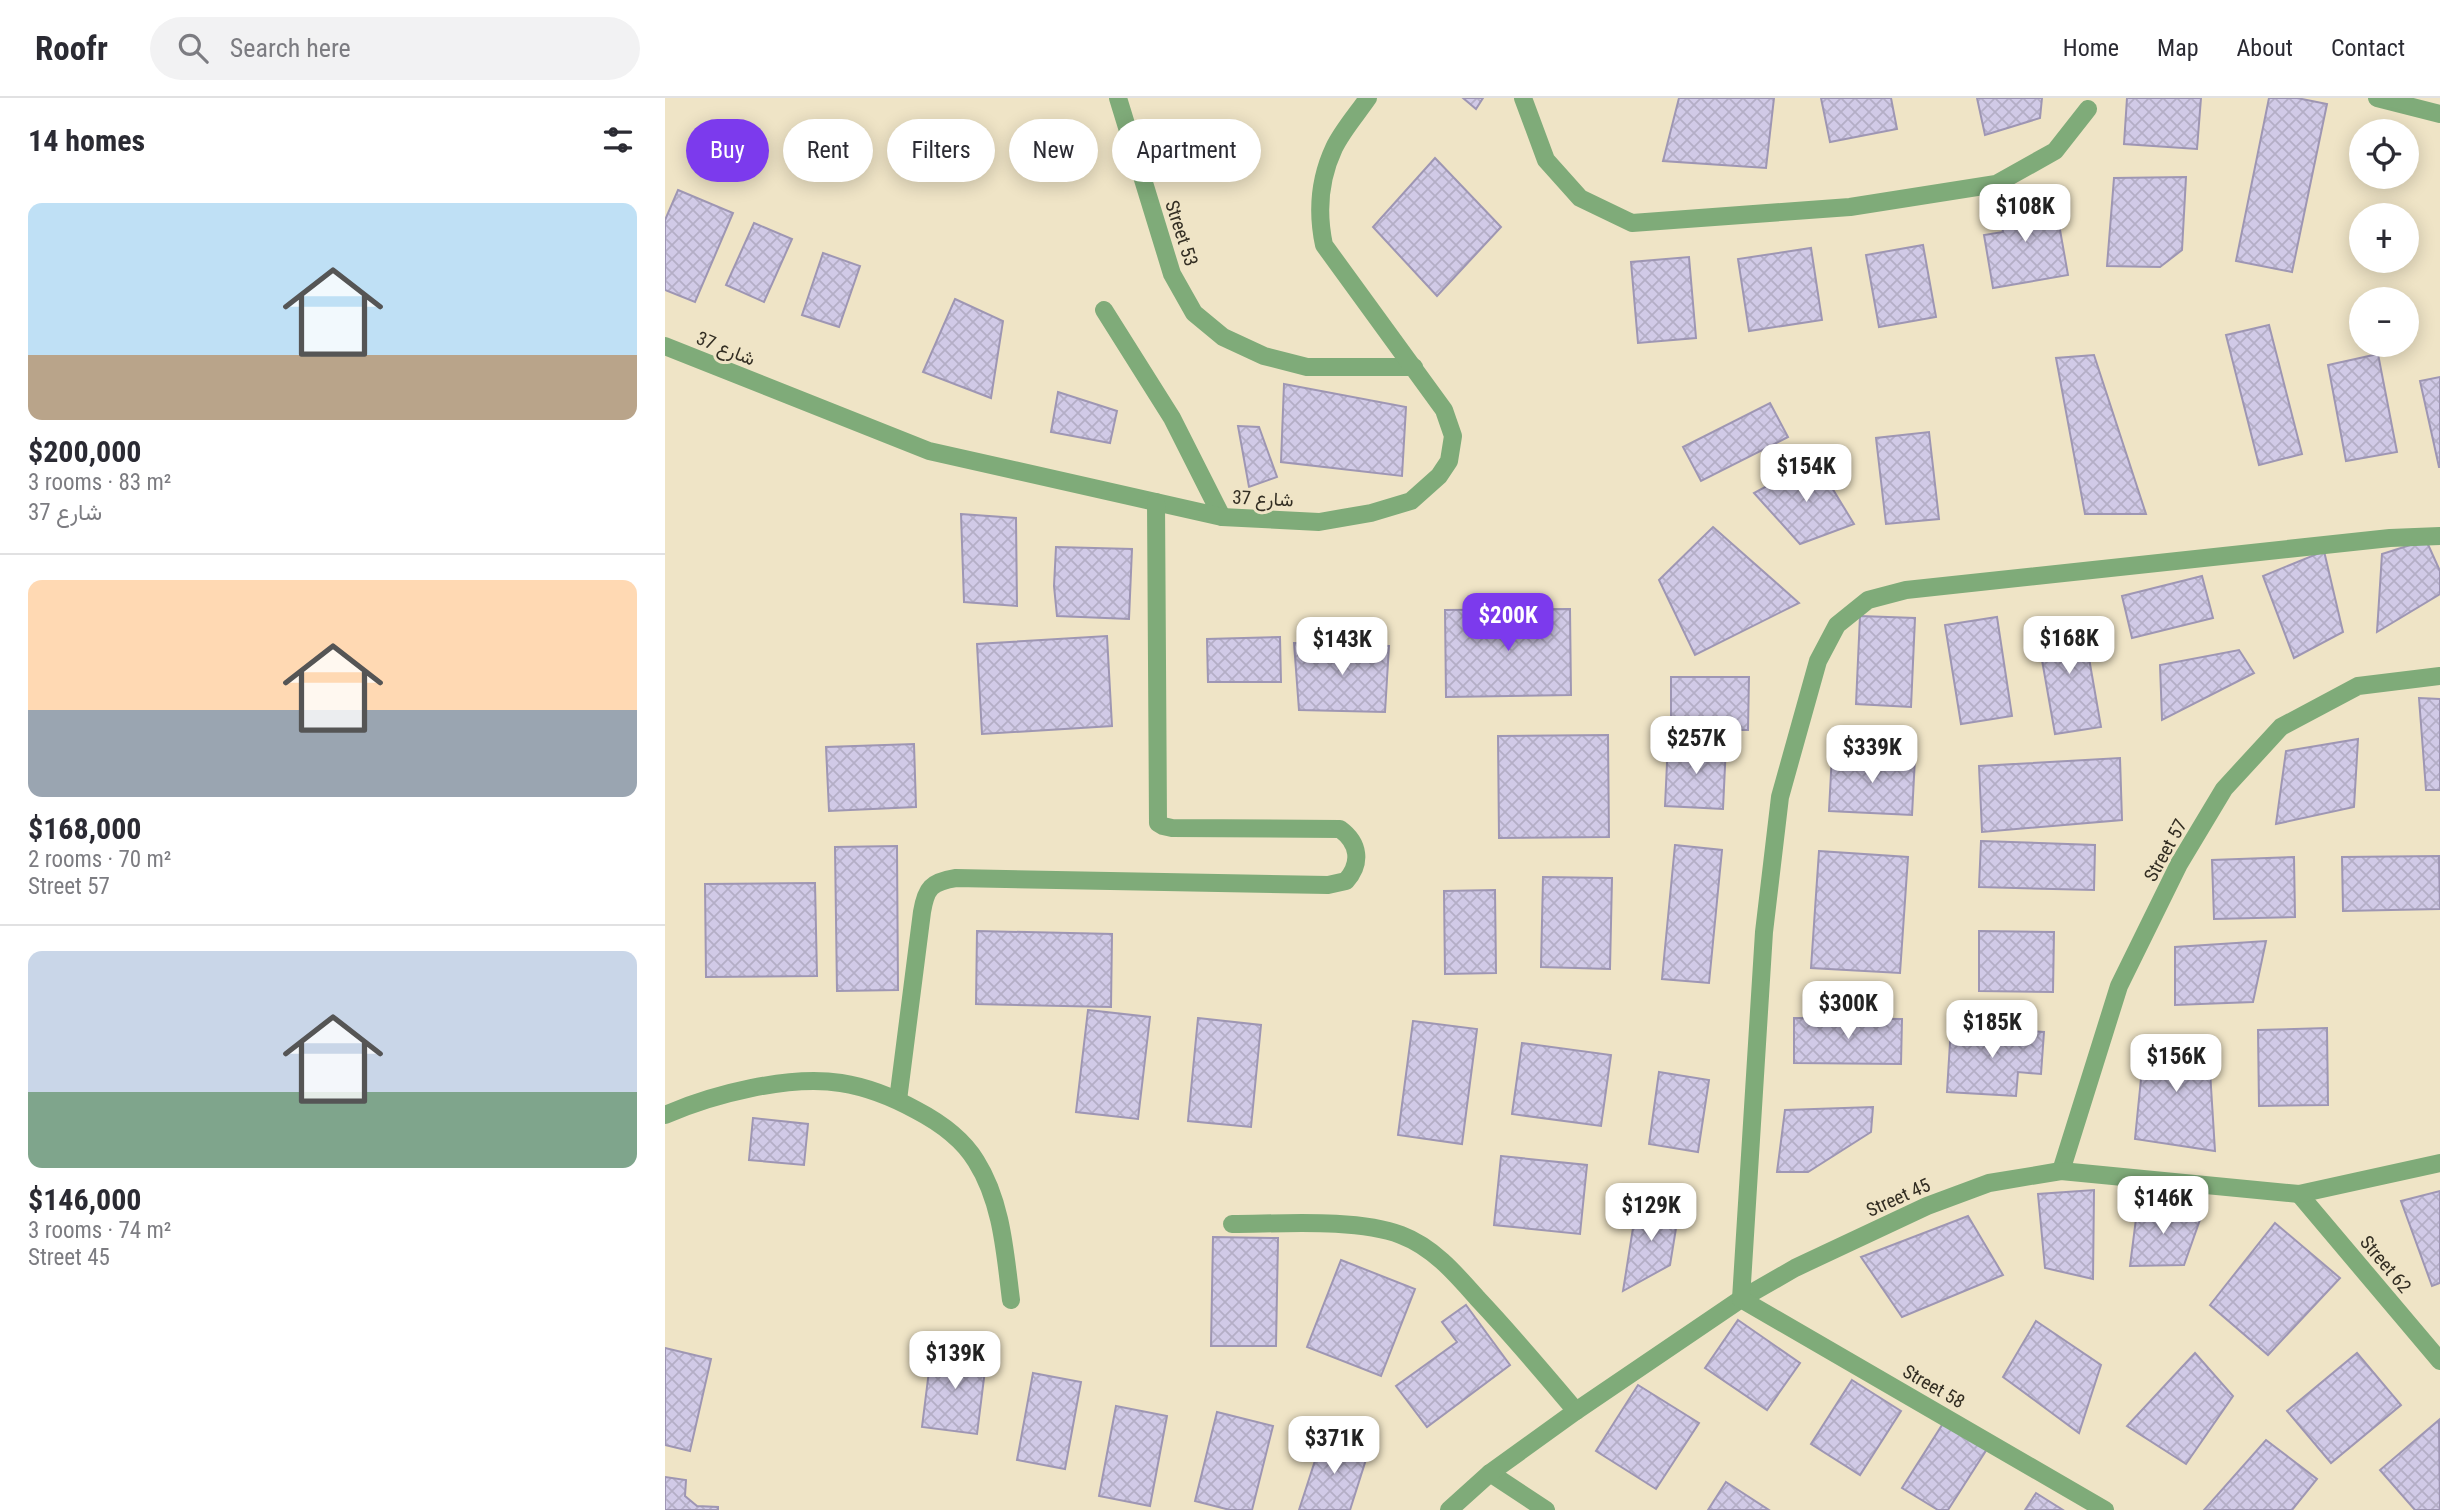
<!DOCTYPE html>
<meta charset="utf-8">
<style>
:root{--surface:#fff;--page:#f2f2f3;--text:#2b2b33;--muted:#7c7c81;--line:#e1e1e2;--accent:#7c3aed}
body{margin:0;font-family:"Roboto Condensed",Vazirmatn,sans-serif;background:var(--page);color:var(--text);height:100vh;display:flex;flex-direction:column;font-size:26px;white-space:nowrap}
*{box-sizing:border-box;margin:0}
p{font-size:23px;color:var(--muted)}
.icon{flex:none;width:38px;height:38px;fill:none;stroke:currentColor;stroke-width:2;stroke-linecap:round;stroke-linejoin:round}
.map{position:relative;flex:1;overflow:hidden}
.sheet{display:flex;flex-direction:column;background:var(--surface);width:665px}
.sheet>*{flex:none}
.guide{position:absolute;left:21px;top:21px;width:665px;height:63px;display:flex;gap:14px}
.controls{position:absolute;left:1684px;top:21px;display:grid;gap:14px}
.controls a{display:grid;place-items:center;width:70px;height:70px;border-radius:50%;background:var(--surface);box-shadow:0 4px 18px #0003;font-size:35px}
.price{position:absolute;translate:-50% -60px;padding:0 16px;border-radius:14px;background:#fff;color:#222;font-size:23px;line-height:46px;filter:drop-shadow(0 2px 4px #0008)}
.price::after{content:'';position:absolute;left:50%;top:42px;width:21px;height:16px;margin-left:-10px;background:inherit;clip-path:polygon(0 0,100% 0,50% 100%)}
.price.selected{background:var(--accent);color:#fff}
ul{padding:0;list-style:none}
li{display:grid;align-content:center;gap:14px;height:371px;padding:0 28px}
li+li{border-top:2px solid var(--line)}
li span{display:grid;place-items:center;height:217px;border-radius:14px;color:#555}
li>.icon{margin-inline-start:auto}
span .icon{width:126px;height:126px;fill:#fffc;stroke-width:1}
li b{font-size:30px}
h2{display:flex;justify-content:space-between;align-items:center;height:84px;padding:0 28px;font-size:30px}
.pill{padding:0 24px;border-radius:32px;background:var(--surface);box-shadow:0 4px 18px #0003;font-size:24px;line-height:63px}
.pill.selected{background:var(--accent);color:#fff}
header{display:flex;align-items:center;gap:42px;box-sizing:border-box;height:98px;padding:0 35px;background:var(--surface);border-bottom:2px solid var(--line)}
header strong{font-size:33px}
nav{display:flex;gap:38px;margin-inline-start:auto;font-size:24px}
.search{width:490px;height:63px;background:var(--page);display:flex;align-items:center;gap:18px;box-sizing:border-box;padding:0 24px;border-radius:38px;color:var(--muted);font-size:26px}
main{display:flex;flex:1;min-height:0}
.map>svg:first-child{display:block}
</style>
<header>
<strong>Roofr</strong>
<div class="search"><svg class="icon" aria-label="search" viewBox="0 0 24 24"><circle cx="10" cy="10" r="6"/><path d="M15 15l6 6"/></svg>Search here</div>
<nav><a>Home</a><a>Map</a><a>About</a><a>Contact</a></nav>
</header>
<main>
<section class="sheet">
<h2>14 homes<svg class="icon" aria-label="filters" viewBox="0 0 24 24"><path d="M4 7h16M4 17h16"/><circle cx="9" cy="7" r="2"/><circle cx="15" cy="17" r="2"/></svg></h2>
<ul>
<li><span style="background:linear-gradient(#bfe0f5 70%,#b9a48a 0)"><svg class="icon" aria-label="home" viewBox="0 0 24 24"><path d="M3 11l9-7 9 7M6 9v11h12V9"/></svg></span><div><b>$200,000</b><p>3 rooms · 83 m²</p><p>شارع 37</p></div></li>
<li><span style="background:linear-gradient(#ffd9b3 60%,#9aa5b1 0)"><svg class="icon" aria-label="home" viewBox="0 0 24 24"><path d="M3 11l9-7 9 7M6 9v11h12V9"/></svg></span><div><b>$168,000</b><p>2 rooms · 70 m²</p><p>Street 57</p></div></li>
<li><span style="background:linear-gradient(#c9d6e8 65%,#7fa58c 0)"><svg class="icon" aria-label="home" viewBox="0 0 24 24"><path d="M3 11l9-7 9 7M6 9v11h12V9"/></svg></span><div><b>$146,000</b><p>3 rooms · 74 m²</p><p>Street 45</p></div></li>
</ul>
</section>
<div class="map">
<svg width="1775" height="1412" viewBox="0 0 1775 1412">
<defs>
<pattern id="building-cross-hatch" width="8" height="8" patternUnits="userSpaceOnUse" patternTransform="scale(1.75)"><rect width="8" height="8" fill="#d1cae7"/><path d="M0 0l8 8M0 8l8-8" fill="none" stroke="#b4aec6"/></pattern>
</defs>
<rect width="100%" height="100%" fill="#efe4c6"/>
<g fill="url(#building-cross-hatch)" stroke="#9e96b3" stroke-width="2">
<polygon points="798,0 818,0 811,11"/>
<polygon points="1014,0 1109,0 1101,70 998,63"/>
<polygon points="1156,0 1226,0 1232,31 1165,44"/>
<polygon points="1312,0 1377,0 1375,20 1320,37"/>
<polygon points="1462,0 1536,0 1532,51 1459,46"/>
<polygon points="1604,0 1632,0 1662,6 1627,174 1571,163"/>
<polygon points="770,60 836,129 772,198 708,129"/>
<polygon points="1521,79 1517,152 1495,169 1442,168 1449,80"/>
<polygon points="13,92 68,115 30,204 0,192 0,122"/>
<polygon points="1373,94 1377,118 1392,115 1403,177 1328,190 1319,137 1338,134 1332,102"/>
<polygon points="89,125 127,141 99,204 61,187"/>
<polygon points="1258,147 1271,219 1214,229 1201,157"/>
<polygon points="1146,150 1157,222 1084,233 1073,161"/>
<polygon points="158,155 195,168 174,229 137,217"/>
<polygon points="1024,159 1031,240 973,245 966,164"/>
<polygon points="290,201 338,223 326,300 258,274"/>
<polygon points="1604,227 1637,356 1594,367 1561,237"/>
<polygon points="1713,256 1732,354 1681,363 1663,267"/>
<polygon points="1429,257 1481,416 1420,416 1391,260"/>
<polygon points="1775,279 1775,369 1774,369 1755,283"/>
<polygon points="619,286 741,309 737,378 616,364"/>
<polygon points="393,294 452,313 445,345 386,334"/>
<polygon points="1105,305 1123,339 1036,383 1018,349"/>
<polygon points="573,328 594,329 612,379 584,389"/>
<polygon points="1264,334 1274,421 1221,426 1211,340"/>
<polygon points="1150,362 1189,426 1135,446 1089,395"/>
<polygon points="296,416 351,420 352,508 299,504"/>
<polygon points="1048,429 1134,505 1030,557 994,482"/>
<polygon points="1761,442 1775,473 1775,496 1712,534 1717,456"/>
<polygon points="391,449 467,451 464,521 392,518 389,488"/>
<polygon points="1659,453 1678,534 1629,560 1598,478"/>
<polygon points="1537,478 1548,520 1467,540 1457,498"/>
<polygon points="905,511 906,597 781,599 780,512"/>
<polygon points="1195,518 1250,520 1246,609 1191,606"/>
<polygon points="1332,519 1347,618 1296,626 1280,527"/>
<polygon points="1417,520 1436,629 1390,636 1371,528"/>
<polygon points="442,538 447,628 317,636 312,546"/>
<polygon points="615,539 616,584 543,584 542,541"/>
<polygon points="629,545 724,548 720,614 634,612"/>
<polygon points="1574,552 1589,575 1497,622 1495,567"/>
<polygon points="1006,579 1084,579 1083,632 1006,632"/>
<polygon points="1754,600 1775,601 1775,692 1761,692"/>
<polygon points="943,637 944,739 834,740 833,638"/>
<polygon points="1693,641 1689,709 1611,726 1621,653"/>
<polygon points="1003,644 1061,647 1058,711 1000,708"/>
<polygon points="249,646 251,709 164,713 161,649"/>
<polygon points="1167,656 1250,660 1247,717 1164,713"/>
<polygon points="1455,660 1457,722 1317,734 1314,668"/>
<polygon points="1316,743 1430,747 1429,792 1314,789"/>
<polygon points="1010,747 1057,752 1044,885 997,881"/>
<polygon points="232,748 233,892 172,893 170,749"/>
<polygon points="1154,753 1243,759 1235,875 1146,870"/>
<polygon points="1774,758 1775,811 1678,813 1677,759"/>
<polygon points="1629,759 1630,819 1549,821 1547,762"/>
<polygon points="878,779 947,780 945,871 876,869"/>
<polygon points="150,785 152,878 41,879 40,786"/>
<polygon points="830,792 831,875 780,876 779,793"/>
<polygon points="312,833 447,836 446,909 311,906"/>
<polygon points="1314,833 1389,834 1388,894 1314,893"/>
<polygon points="1601,843 1588,904 1510,907 1510,849"/>
<polygon points="423,912 485,919 473,1021 411,1014"/>
<polygon points="533,920 596,927 586,1029 523,1023"/>
<polygon points="1129,920 1237,921 1236,966 1129,965"/>
<polygon points="748,923 812,931 797,1046 733,1037"/>
<polygon points="1286,928 1379,934 1376,976 1353,974 1351,998 1282,994"/>
<polygon points="1662,930 1663,1007 1594,1008 1593,932"/>
<polygon points="1480,941 1543,941 1550,1053 1470,1041"/>
<polygon points="857,945 946,957 936,1028 847,1016"/>
<polygon points="994,974 1044,982 1033,1054 984,1046"/>
<polygon points="1208,1009 1206,1034 1143,1074 1112,1074 1120,1012"/>
<polygon points="88,1020 143,1026 139,1067 84,1062"/>
<polygon points="836,1058 922,1067 915,1136 829,1127"/>
<polygon points="1429,1092 1428,1181 1380,1170 1373,1096"/>
<polygon points="1775,1093 1775,1185 1767,1188 1736,1103"/>
<polygon points="972,1105 1014,1112 1005,1167 958,1193"/>
<polygon points="1473,1105 1537,1116 1519,1167 1465,1168"/>
<polygon points="1303,1118 1338,1177 1237,1219 1196,1159"/>
<polygon points="1610,1125 1675,1180 1603,1257 1545,1207"/>
<polygon points="548,1139 613,1140 611,1248 546,1248"/>
<polygon points="676,1162 750,1191 716,1278 642,1249"/>
<polygon points="801,1207 845,1267 762,1329 731,1288 792,1244 777,1224"/>
<polygon points="1073,1222 1135,1265 1102,1312 1040,1270"/>
<polygon points="1371,1223 1436,1267 1414,1335 1338,1279"/>
<polygon points="267,1249 322,1256 312,1336 257,1329"/>
<polygon points="0,1250 46,1261 25,1353 0,1347"/>
<polygon points="1530,1255 1568,1298 1521,1366 1462,1328"/>
<polygon points="1692,1255 1736,1307 1666,1365 1622,1313"/>
<polygon points="368,1275 416,1284 400,1371 352,1362"/>
<polygon points="1187,1282 1236,1313 1195,1377 1146,1346"/>
<polygon points="973,1287 1034,1325 991,1391 931,1353"/>
<polygon points="451,1308 502,1318 485,1408 434,1398"/>
<polygon points="552,1314 608,1328 587,1412 565,1412 530,1403"/>
<polygon points="1774,1322 1775,1412 1750,1412 1715,1372"/>
<polygon points="1279,1324 1322,1351 1283,1412 1273,1412 1237,1390"/>
<polygon points="658,1338 704,1352 685,1412 634,1412"/>
<polygon points="1601,1342 1652,1381 1627,1412 1539,1412"/>
<polygon points="0,1379 21,1382 20,1398 32,1408 53,1409 53,1412 0,1412"/>
<polygon points="1061,1384 1104,1412 1043,1412"/>
<polygon points="1371,1395 1398,1412 1360,1412"/>
</g>
<g fill="none" stroke-linecap="round" stroke-linejoin="round">
<g stroke="#7fab79" stroke-width="18">
<polyline points="453,0 507,176 529,215 558,239 599,258 642,269 749,269"/>
<polyline points="858,0 881,62 915,100 967,125 1185,109 1331,86 1390,53 1423,11"/>
<polyline points="1712,0 1775,16"/>
<polyline points="439,212 507,320 557,419"/>
<path d="M0,248L264,353L557,419L654,424L706,415L746,403L774,378L784,363L788,338L779,312L659,147C652,114 654,82 669,50C677,33 692,16 703,0"/>
<path d="M233,1002L257,814C261,790 266,784 291,780L663,787L681,783C697,765 694,745 675,731L507,730L498,728L493,725L491,404"/>
<path d="M0,1017C48,996 123,977 176,985C202,989 229,1000 251,1012C274,1024 297,1040 311,1063C337,1104 340,1155 346,1202"/>
<polyline points="1396,1073 1454,888 1514,766 1559,691 1616,629 1693,588 1775,578"/>
<polyline points="1634,1096 1775,1263"/>
<path d="M567,1126C615,1126 692,1120 736,1137C768,1149 791,1176 813,1201C847,1237 879,1275 911,1313"/>
<polyline points="825,1375 881,1412"/>
<polyline points="784,1412 825,1375 911,1313 1076,1201 1130,1170 1262,1108 1324,1085 1396,1073 1634,1096 1775,1065"/>
<polyline points="1440,1412 1076,1201 1099,834 1115,699 1153,563 1172,527 1203,502 1241,492 1725,440 1775,438"/>
</g>
</g>
<g text-anchor="middle" stroke-width="6" stroke-linejoin="round" paint-order="stroke">
<g font-size="19" fill="#332e23" stroke="#efe4c6">
<text transform="translate(517 135) rotate(72)" y="7">Street 53</text>
<text transform="translate(61 250) rotate(22)" y="7">شارع 37</text>
<text transform="translate(598 400) rotate(3)" y="7">شارع 37</text>
<text transform="translate(1500 752) rotate(-61)" y="7">Street 57</text>
<text transform="translate(1233 1099) rotate(-24)" y="7">Street 45</text>
<text transform="translate(1721 1166) rotate(50)" y="7">Street 62</text>
<text transform="translate(1269 1288) rotate(30)" y="7">Street 58</text>
</g>
</g>
</svg>
<div class="controls">
<a><svg class="icon" aria-label="locate" viewBox="0 0 24 24"><circle cx="12" cy="12" r="6"/><path d="M12 2v4M12 18v4M2 12h4M18 12h4"/></svg></a>
<a>+</a>
<a>−</a>
</div>
<b class="price" style="left:1360px;top:146px">$108K</b>
<b class="price" style="left:1141px;top:406px">$154K</b>
<b class="price selected" style="left:843px;top:555px">$200K</b>
<b class="price" style="left:1404px;top:578px">$168K</b>
<b class="price" style="left:677px;top:579px">$143K</b>
<b class="price" style="left:1031px;top:678px">$257K</b>
<b class="price" style="left:1207px;top:687px">$339K</b>
<b class="price" style="left:1183px;top:943px">$300K</b>
<b class="price" style="left:1327px;top:962px">$185K</b>
<b class="price" style="left:1511px;top:996px">$156K</b>
<b class="price" style="left:1498px;top:1138px">$146K</b>
<b class="price" style="left:986px;top:1145px">$129K</b>
<b class="price" style="left:290px;top:1293px">$139K</b>
<b class="price" style="left:669px;top:1378px">$371K</b>
<div class="guide">
<a class="pill selected">Buy</a>
<a class="pill">Rent</a>
<a class="pill">Filters</a>
<a class="pill">New</a>
<a class="pill">Apartment</a>
</div>
</div>
</main>
